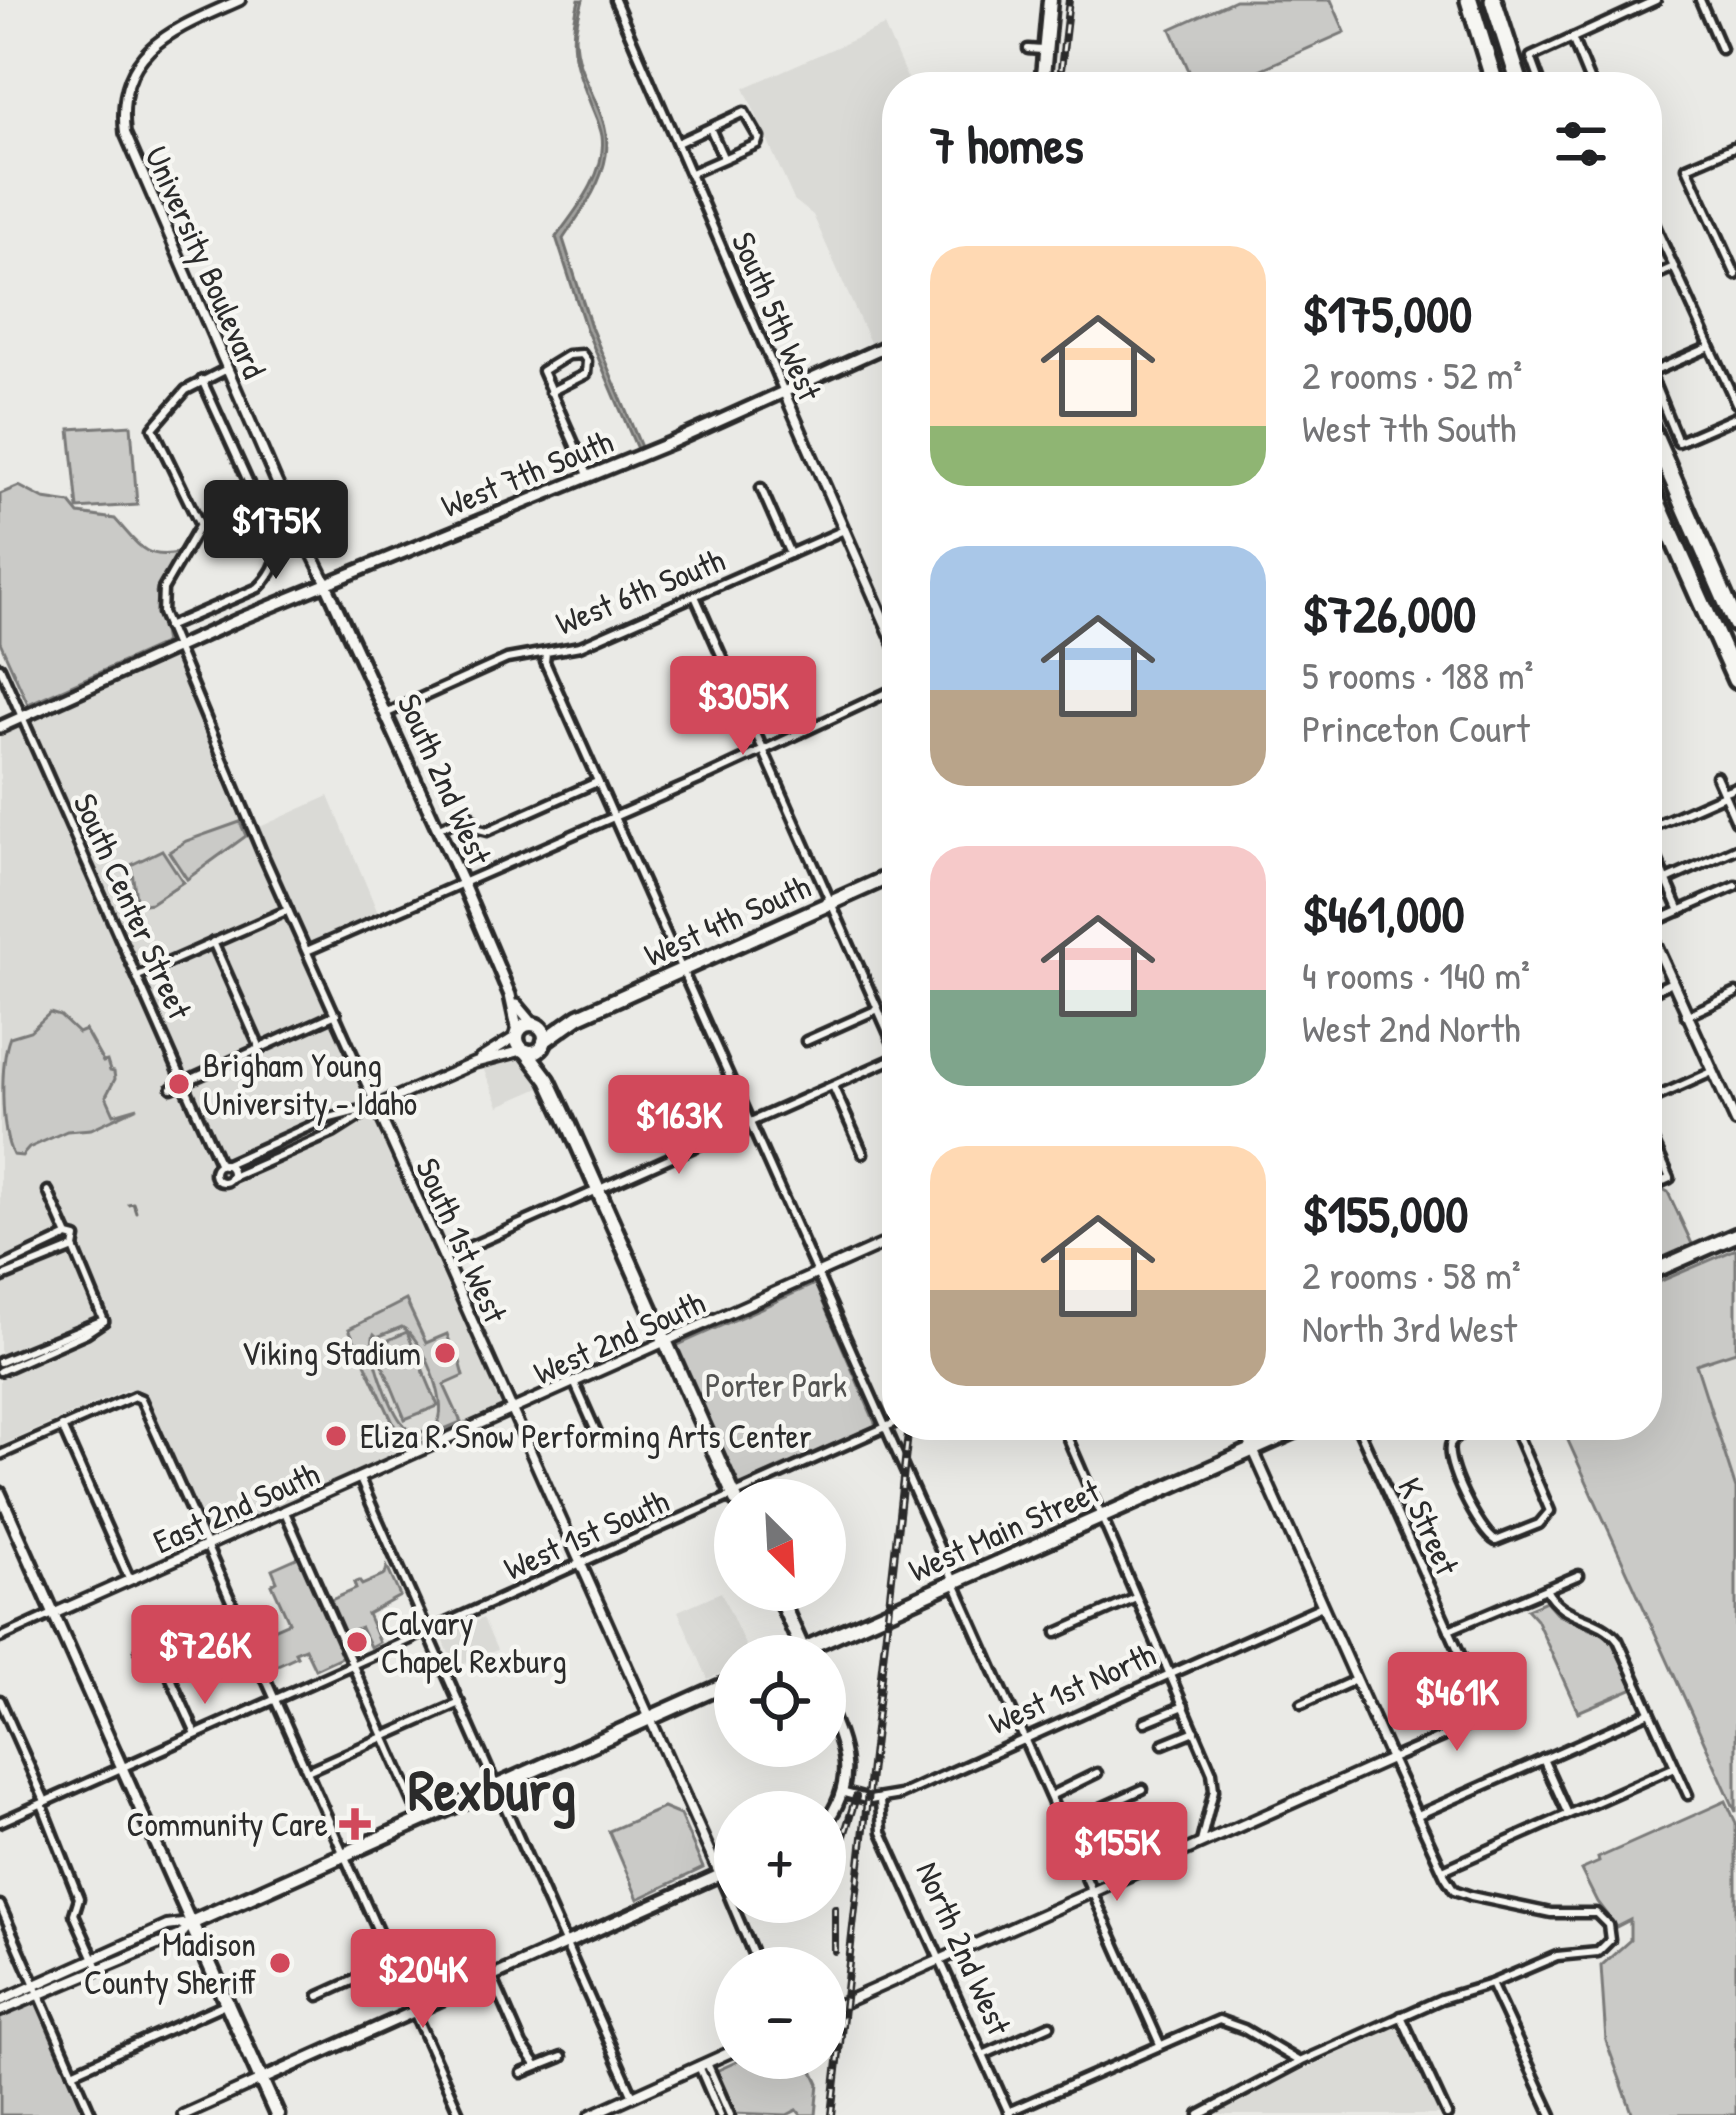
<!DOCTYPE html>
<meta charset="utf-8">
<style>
:root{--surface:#fff;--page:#f2f2f2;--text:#202124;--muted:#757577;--accent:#d1495b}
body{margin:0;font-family:"Patrick Hand",sans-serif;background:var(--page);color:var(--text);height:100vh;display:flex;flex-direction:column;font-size:45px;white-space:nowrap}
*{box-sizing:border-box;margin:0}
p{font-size:39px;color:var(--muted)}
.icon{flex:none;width:66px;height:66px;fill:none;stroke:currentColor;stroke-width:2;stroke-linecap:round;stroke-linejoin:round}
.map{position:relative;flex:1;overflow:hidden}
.details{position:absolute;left:882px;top:72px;width:780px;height:1368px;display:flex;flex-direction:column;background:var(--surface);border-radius:48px;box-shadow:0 12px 48px #0002}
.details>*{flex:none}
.needle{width:78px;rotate:156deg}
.buttons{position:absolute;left:714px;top:1479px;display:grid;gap:24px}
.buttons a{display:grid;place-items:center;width:132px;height:132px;border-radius:50%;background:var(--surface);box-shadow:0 12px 48px #0002;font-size:60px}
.price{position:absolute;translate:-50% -102px;padding:0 27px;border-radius:12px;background:var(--accent);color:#fff;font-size:39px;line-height:78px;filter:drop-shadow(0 3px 6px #0008)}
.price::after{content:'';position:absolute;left:50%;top:72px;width:36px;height:27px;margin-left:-18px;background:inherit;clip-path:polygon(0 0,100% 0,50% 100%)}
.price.active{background:#222;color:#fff}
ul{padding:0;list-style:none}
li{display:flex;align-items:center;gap:36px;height:300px;padding:0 48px}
li span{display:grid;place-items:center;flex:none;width:336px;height:240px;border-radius:36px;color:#555}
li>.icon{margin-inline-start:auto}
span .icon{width:144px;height:144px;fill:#fffc;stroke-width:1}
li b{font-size:51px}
h2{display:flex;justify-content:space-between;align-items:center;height:144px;padding:0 48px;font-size:51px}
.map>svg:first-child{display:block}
</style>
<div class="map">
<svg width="1736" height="2115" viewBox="0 0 1736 2115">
<rect width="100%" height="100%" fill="#eaeae6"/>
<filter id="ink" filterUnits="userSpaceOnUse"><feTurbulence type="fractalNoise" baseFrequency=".00833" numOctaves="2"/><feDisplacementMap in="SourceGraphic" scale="24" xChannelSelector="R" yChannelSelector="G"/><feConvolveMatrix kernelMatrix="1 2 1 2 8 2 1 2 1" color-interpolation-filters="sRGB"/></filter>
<g filter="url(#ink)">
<g fill="#dadad6">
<polygon points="884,26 911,87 897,87 897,334 871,345 813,215 794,200 744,88"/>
<polygon points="179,656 253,830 329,796 378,913 298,951 501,1406 211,1536 148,1399 139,1389 128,1389 0,1446 0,736"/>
<polygon points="514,1054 527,1060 540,1088 499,1106 483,1068"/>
<polygon points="1736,1351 1736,1489 1696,1363"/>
<polygon points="721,1592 750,1656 735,1656 735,1667 708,1679 678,1611"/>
<polygon points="483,1618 497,1650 455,1668 442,1637"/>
<polygon points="1402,2024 1442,2115 1206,2115"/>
</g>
<g fill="#cacac7" stroke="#7a7a79" stroke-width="3" fill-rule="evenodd">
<polygon points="1235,0 1331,0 1345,32 1221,87 1196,87 1171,29"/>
<polygon points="131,425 137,505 78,509 70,429"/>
<path d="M19,486L44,499L70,503L79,514L115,519C137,543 143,560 178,553L156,592L165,643L28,704L0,642V494Z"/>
<polygon points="240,822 246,836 187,879 169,852 186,841"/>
<polygon points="162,850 183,882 151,903 137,905 131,865"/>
<path d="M50,1013L60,1016L78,1033L85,1030L103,1062L107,1061L110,1071L114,1072L115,1079L106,1096L114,1114L138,1107L91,1129L67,1131L29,1148L22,1156L13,1155C0,1130 0,1062 10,1037L30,1031Z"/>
<polygon points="1661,1188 1668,1192 1693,1246 1647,1266 1647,1194"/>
<polygon points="1736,1249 1736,1351 1696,1364 1736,1489 1736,1812 1561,1425 1647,1425 1647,1287"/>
<polygon points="815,1284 876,1425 738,1487 676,1346"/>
<path d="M406,1300L426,1343L447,1334L451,1345L456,1346L464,1376L444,1385L461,1422L404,1446L349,1329ZM402,1327C422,1337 449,1402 438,1422L422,1432C413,1431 411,1432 404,1425C391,1412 367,1349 374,1334L377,1337Z"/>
<polygon points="407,1332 438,1406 405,1419 375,1346"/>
<polygon points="299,1557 343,1656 315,1669 305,1648 295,1652 297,1656 273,1667 259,1635 289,1622 272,1584 277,1581 272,1569"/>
<polygon points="387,1567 400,1596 367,1614 379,1642 370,1647 361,1628 344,1634 329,1601 356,1589 354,1583 359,1581 362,1585 385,1575"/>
<polygon points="1546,1601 1558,1615 1609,1636 1634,1688 1578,1712 1536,1619 1527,1609"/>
<polygon points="1726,1801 1736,1823 1736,2115 1633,2115 1606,2041 1601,1966 1630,1940 1630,1920 1616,1927 1597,1902 1581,1870 1599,1862 1598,1858"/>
<polygon points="663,1808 680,1815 703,1868 638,1899 609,1831"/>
<polygon points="40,1996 93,2115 0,2115 0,2011"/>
<polygon points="745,2058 807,2058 819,2084 816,2115 801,2115 797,2110 787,2115 733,2113 714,2072"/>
</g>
<path fill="#a1a19e" stroke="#727270" stroke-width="3" d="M579,0H583C580,12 575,25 575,37C575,79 613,113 606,155C601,187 580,213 563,239L591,327L641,447L637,449L586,329L556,237C576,210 607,173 602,136C600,124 593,111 589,100C573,60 568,42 579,0Z"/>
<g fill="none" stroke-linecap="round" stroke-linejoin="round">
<polyline stroke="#727270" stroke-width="3" points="128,1204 133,1203 136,1212"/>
<defs>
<g id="minor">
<polyline points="615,0 784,392"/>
<polyline points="1700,0 1721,49"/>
<polyline points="1572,38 1592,87"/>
<polyline points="1028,49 1042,50"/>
<polyline points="1464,87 1470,85"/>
<polyline points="1542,87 1531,57 1656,0"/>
<polyline points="710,128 723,157"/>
<polyline points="677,143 744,112 759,138 757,144 691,173"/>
<polyline points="1736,146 1687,167 1736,275"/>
<polyline points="1647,208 1736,403"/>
<polyline points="1647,279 1674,267"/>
<polyline points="1647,366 1678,442 1736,417"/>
<polyline points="227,369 186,390 153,428 200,525 163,589 162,613 264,857 376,1106"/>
<polyline points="1650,373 1710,347"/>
<polyline points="550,392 586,374 587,361 582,354 568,355 542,371 589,477"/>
<polyline points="761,488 790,554"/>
<path d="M200,525C225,541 243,533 262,512"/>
<polyline points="695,596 897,1052"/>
<path d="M167,627L258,588C281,566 288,534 262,512L202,380"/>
<polyline points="546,653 545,662 1160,2044"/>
<polyline points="0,667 220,1165"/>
<polyline points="387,713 507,659 580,646 844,530"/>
<polyline points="1716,776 1736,821"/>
<polyline points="1723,792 1736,787"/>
<polyline points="439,828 469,815 479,829 487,831 597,782"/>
<polyline points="1647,829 1724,795"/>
<polyline points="1647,837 1655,854 1647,858"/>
<polyline points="1655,854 1680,911"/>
<polyline points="1667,880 1736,849"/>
<polyline points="1647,925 1736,886"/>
<polyline points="213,942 260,1048"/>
<polyline points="309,950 710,775 897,688"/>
<polyline points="138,976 288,910"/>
<polyline points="1647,994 1672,982"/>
<polyline points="1686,1016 1736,993"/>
<polyline points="1647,1037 1651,1051 1647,1057"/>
<polyline points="806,1041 878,1009"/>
<polyline points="833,1086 863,1153"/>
<polyline points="172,1088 336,1014"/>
<polyline points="647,1090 676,1155"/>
<polyline points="1647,1106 1654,1098 1712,1072"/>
<polyline points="1647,1128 1670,1178 1647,1188"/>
<circle cx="223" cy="1173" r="9"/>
<polyline points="224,1165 326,1119 376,1106 333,1133 230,1178"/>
<polyline points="48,1191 68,1236"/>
<polyline points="74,1248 104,1321"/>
<polyline points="444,1258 897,1057"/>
<polyline points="0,1268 68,1236 76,1238 74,1248 0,1278"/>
<polyline points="0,1362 101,1321"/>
<polyline points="0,1371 86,1333 104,1321"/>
<polyline points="575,1384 599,1438"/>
<polyline points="1062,1425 1212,1772 1214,1790 1201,1842"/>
<path d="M1475,1425C1468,1430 1456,1435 1451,1443C1442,1460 1480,1533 1496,1541L1539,1524L1550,1511L1513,1425"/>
<polyline points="62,1427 130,1580"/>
<polyline points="0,1455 134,1396 141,1399 460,2115"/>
<polyline points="360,1479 633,2096"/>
<polyline points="285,1512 421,1820"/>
<path d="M1546,1589C1562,1621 1598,1614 1618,1640L1688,1795"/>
<polyline points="1449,1630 1579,1575"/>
<polyline points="1057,1633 1136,1598"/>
<polyline points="0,1638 53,1614"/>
<polyline points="140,1651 166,1667 196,1734"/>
<polyline points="0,1700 45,1801"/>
<polyline points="1302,1704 1355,1680"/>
<polyline points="1145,1722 1184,1706"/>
<polyline points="1163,1744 1195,1731"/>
<polyline points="1543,1759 1568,1814"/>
<polyline points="307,1771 460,1703"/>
<polyline points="841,1792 870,1800 900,1795 1322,1606"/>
<polyline points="1050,1796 1097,1773"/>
<polyline points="880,1800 882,1832 1010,2115"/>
<polyline points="42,1804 79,1898 74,1914 99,1970"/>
<polyline points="1418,1815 1650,1712"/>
<polyline points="0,1822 897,1422"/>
<polyline points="1063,1825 1143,1789"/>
<polyline points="1443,1870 1675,1767"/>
<polyline points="720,1875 759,1968"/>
<polyline points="0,1905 92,2115"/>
<polyline points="492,1976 522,2045 537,2066"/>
<polyline points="1491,1984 1552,2115"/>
<polyline points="319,1996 392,1963"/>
<polyline points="1401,2016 1447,2115"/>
<polyline points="983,2055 1050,2025"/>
<polyline points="707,2063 730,2115"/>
<polyline points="699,2066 720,2115"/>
<polyline points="73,2072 227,2003"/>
<polyline points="522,2073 562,2057"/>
<polyline points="1008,2112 1219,2020 1244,2029 1298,2061"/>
<polyline points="1200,2115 1302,2061 1441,1999 1491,1984 1557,1956 1598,1952 1610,1940 1608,1925 1596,1913 1551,1913 1471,1896 1454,1890 1445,1876 1391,1759 1476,1722 1482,1703 1357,1425"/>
</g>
<g id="tertiary">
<path d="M240,0C175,29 115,48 125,133L277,483L327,584"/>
<polyline points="784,392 897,650"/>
<polyline points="1647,925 1736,1122"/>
<polyline points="524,1050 474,1063 376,1106 720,1875"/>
<polyline points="480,1059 517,1036"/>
<polyline points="53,1614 897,1238"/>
<polyline points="0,2001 167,1926 190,1923"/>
<polyline points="0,2011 181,1935 191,1923"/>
<polyline points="825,2011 1391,1759 1242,1425"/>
<polyline points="183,2115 261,2080"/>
<polyline points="591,2115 735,2050"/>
</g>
<g id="secondary">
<polyline points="327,586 462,882 510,995 518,1032"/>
<polyline points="0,727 240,619 670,443 897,341"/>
<polyline points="517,1005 533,1024"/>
<polyline points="0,1493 191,1923"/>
<path d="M825,1702C844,1747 858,1780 825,1824"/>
<polyline points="261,2080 735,1868"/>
</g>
<g id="primary">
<polyline points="1042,87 1050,0"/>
<circle cx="531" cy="1038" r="14"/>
<polyline points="544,1041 579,1016 897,873"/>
<polyline points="526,1051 548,1080 569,1125 736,1500"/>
<polyline points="1647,1274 1736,1235"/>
<polyline points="776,1590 803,1650"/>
<polyline points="788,1656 1308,1425"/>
<polyline points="277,2115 191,1923 735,1680"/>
</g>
<g id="motorway">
<polyline points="1469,0 1496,87"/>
<polyline points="1493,0 1521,87"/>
<polyline points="1647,420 1736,624"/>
<polyline points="1647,480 1736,680"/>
</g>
</defs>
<use href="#minor" stroke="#2b2b2b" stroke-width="15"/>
<use href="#tertiary" stroke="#2b2b2b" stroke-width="16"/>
<use href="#secondary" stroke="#2b2b2b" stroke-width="18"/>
<use href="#primary" stroke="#2b2b2b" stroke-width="21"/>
<use href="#motorway" stroke="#2b2b2b" stroke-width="24"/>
<use href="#minor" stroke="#f6f6f2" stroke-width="6"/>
<use href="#tertiary" stroke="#f6f6f2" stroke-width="8"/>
<use href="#secondary" stroke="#f6f6f2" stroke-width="9"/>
<use href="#primary" stroke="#f6f6f2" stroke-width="12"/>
<use href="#motorway" stroke="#f6f6f2" stroke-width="15"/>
<defs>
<g id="rail">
<polyline points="1059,87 1069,0"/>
<polyline points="840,1866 842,1842 856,1797"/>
<polyline points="835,1951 835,1908"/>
<polyline points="832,2115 909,1425"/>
</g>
</defs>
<use href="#rail" stroke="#2b2b2b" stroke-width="8"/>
<use href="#rail" stroke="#f6f6f2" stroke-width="3" stroke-dasharray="9" stroke-linecap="butt"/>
</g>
</g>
<g fill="#d1495b" stroke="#f6f6f2" stroke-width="4.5">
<circle cx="179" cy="1084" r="12"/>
<circle cx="445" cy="1353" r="12"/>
<circle cx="336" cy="1436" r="12"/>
<circle cx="357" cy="1642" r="12"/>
<path d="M349 1806h12v12h12v12h-12v12h-12v-12h-12v-12h12z"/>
<circle cx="280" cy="1963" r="12"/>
</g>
<g text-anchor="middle" stroke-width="9" stroke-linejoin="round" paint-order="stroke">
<g font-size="33" fill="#2b2b2b" stroke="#f6f6f2">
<text transform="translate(206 262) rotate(66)" y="12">University Boulevard</text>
<text transform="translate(777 316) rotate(67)" y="12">South 5th West</text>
<text transform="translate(527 473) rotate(-22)" y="12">West 7th South</text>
<text transform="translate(640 591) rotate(-22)" y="12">West 6th South</text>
<text transform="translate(445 779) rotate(66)" y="12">South 2nd West</text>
<text transform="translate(133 906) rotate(66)" y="12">South Center Street</text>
<text transform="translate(727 920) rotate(-24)" y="12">West 4th South</text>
<text transform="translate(462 1240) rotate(66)" y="12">South 1st West</text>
<text transform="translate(619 1337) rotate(-24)" y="12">West 2nd South</text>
<text transform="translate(236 1507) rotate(-24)" y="12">East 2nd South</text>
<text transform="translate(1429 1526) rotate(66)" y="12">K Street</text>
<text transform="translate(1004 1530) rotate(-24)" y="12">West Main Street</text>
<text transform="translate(586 1534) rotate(-24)" y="12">West 1st South</text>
<text transform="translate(1072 1688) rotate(-24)" y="12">West 1st North</text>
<text transform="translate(964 1948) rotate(66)" y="12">North 2nd West</text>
</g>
<g font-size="33" fill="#2b2b2b" stroke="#f6f6f2" text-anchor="start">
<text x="203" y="1077">Brigham Young<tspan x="203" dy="38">University - Idaho</tspan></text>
<text x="421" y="1365" text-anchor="end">Viking Stadium</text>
<text x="360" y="1448">Eliza R. Snow Performing Arts Center</text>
<text x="381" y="1635">Calvary<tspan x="381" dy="38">Chapel Rexburg</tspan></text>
<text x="328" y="1836" text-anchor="end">Community Care</text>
<text x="256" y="1956" text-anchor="end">Madison<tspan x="256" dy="38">County Sheriff</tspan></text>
</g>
<g font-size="33" fill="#535352" stroke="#f6f6f2">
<text x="776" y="1397">Porter Park</text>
</g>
<g font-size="57" font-weight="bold" fill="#2b2b2b" stroke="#f6f6f2">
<text x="492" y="1810">Rexburg</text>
</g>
</g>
</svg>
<div class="buttons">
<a><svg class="needle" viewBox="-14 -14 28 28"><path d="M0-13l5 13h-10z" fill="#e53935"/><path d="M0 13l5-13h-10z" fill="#757577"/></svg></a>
<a><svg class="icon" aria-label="locate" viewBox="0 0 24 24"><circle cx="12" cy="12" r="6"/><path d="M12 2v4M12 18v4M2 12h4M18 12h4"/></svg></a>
<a>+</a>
<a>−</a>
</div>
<b class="price active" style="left:276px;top:582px">$175K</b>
<b class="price" style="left:743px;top:758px">$305K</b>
<b class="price" style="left:679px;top:1177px">$163K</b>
<b class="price" style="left:205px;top:1707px">$726K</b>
<b class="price" style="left:1457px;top:1754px">$461K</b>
<b class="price" style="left:1117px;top:1904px">$155K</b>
<b class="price" style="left:423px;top:2031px">$204K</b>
<section class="details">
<h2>7 homes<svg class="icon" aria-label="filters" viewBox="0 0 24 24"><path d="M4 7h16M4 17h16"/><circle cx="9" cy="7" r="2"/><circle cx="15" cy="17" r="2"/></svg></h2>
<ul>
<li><span style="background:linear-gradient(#ffd9b3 75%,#8fb573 0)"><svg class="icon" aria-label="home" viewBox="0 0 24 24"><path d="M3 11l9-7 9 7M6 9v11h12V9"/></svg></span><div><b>$175,000</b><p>2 rooms · 52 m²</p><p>West 7th South</p></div></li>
<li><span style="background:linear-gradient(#a9c7e8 60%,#b9a48a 0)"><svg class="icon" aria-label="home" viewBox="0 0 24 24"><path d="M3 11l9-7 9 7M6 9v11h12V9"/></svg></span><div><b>$726,000</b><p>5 rooms · 188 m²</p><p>Princeton Court</p></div></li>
<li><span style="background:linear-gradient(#f6c9c9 60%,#7fa58c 0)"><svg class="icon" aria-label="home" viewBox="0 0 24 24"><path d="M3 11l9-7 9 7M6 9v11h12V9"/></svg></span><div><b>$461,000</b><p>4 rooms · 140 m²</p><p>West 2nd North</p></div></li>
<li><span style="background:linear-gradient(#ffd9b3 60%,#b9a48a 0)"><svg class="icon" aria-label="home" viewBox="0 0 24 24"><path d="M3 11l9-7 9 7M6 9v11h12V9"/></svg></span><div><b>$155,000</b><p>2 rooms · 58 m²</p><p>North 3rd West</p></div></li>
</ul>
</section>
</div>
